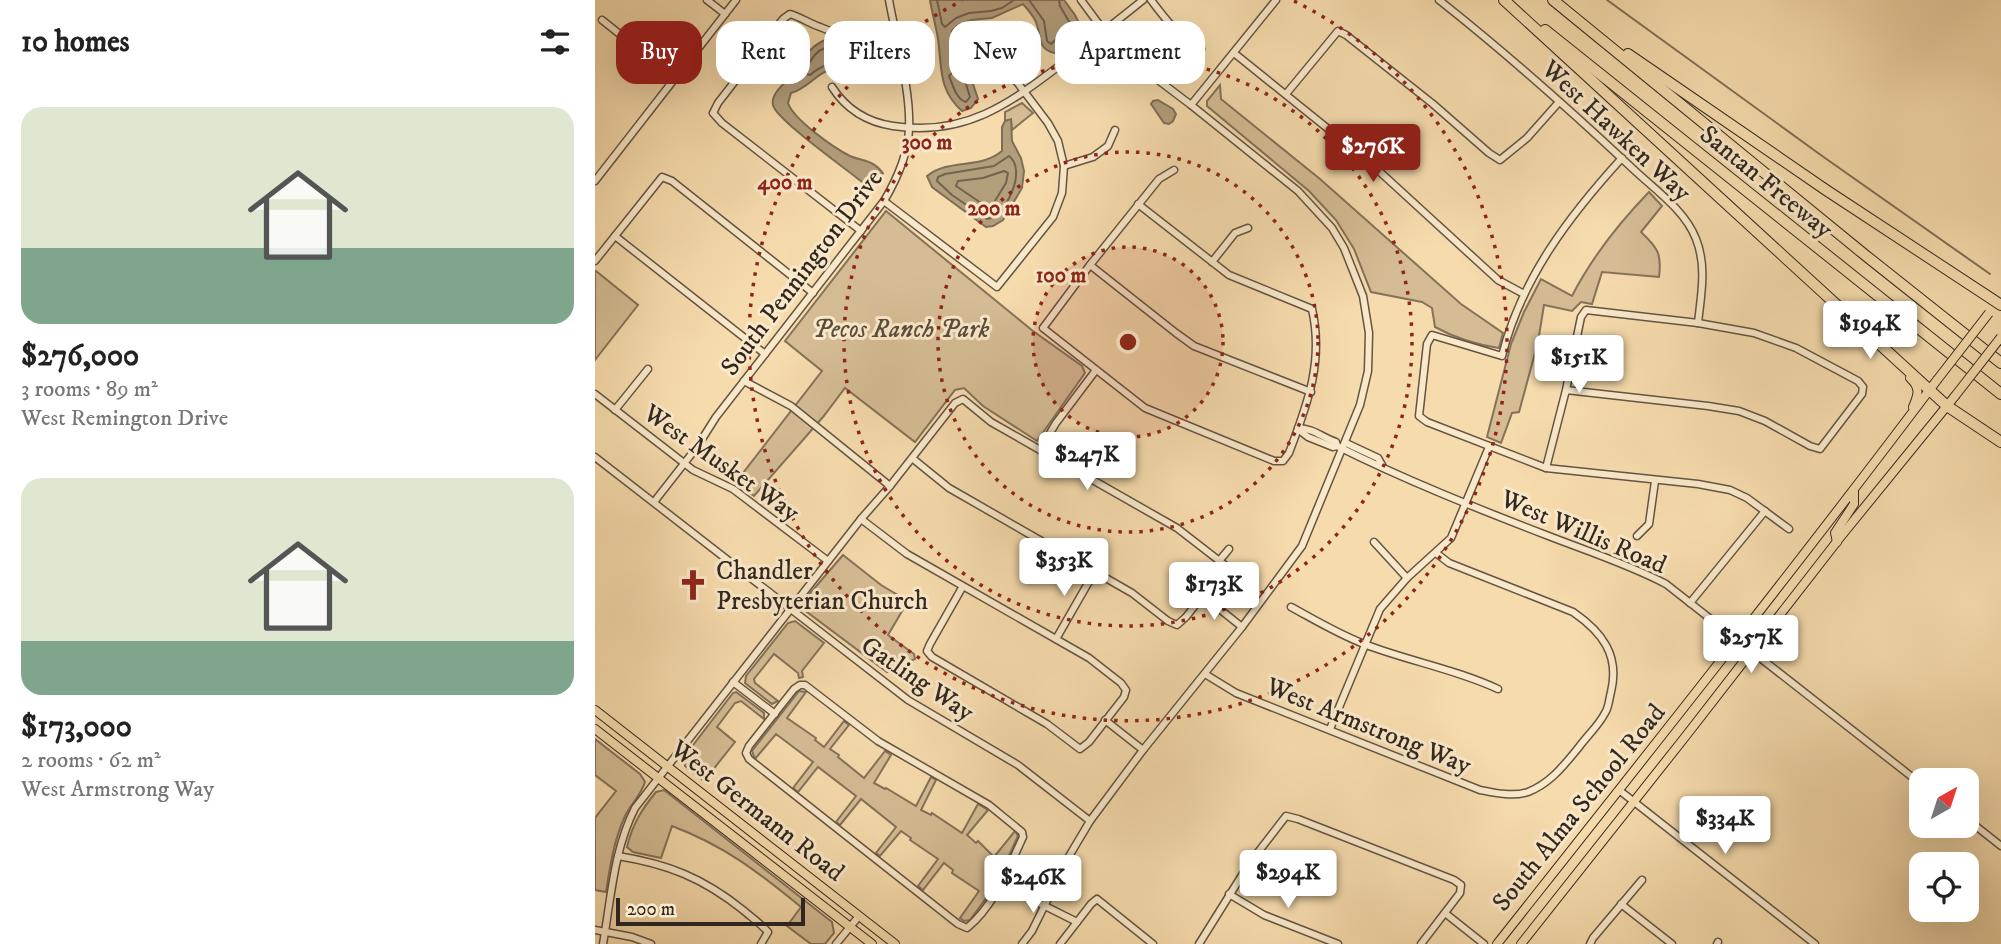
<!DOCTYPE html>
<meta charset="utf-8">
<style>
:root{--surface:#fff;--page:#f6f6f6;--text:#222;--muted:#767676;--accent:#8f2418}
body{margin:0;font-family:"IM FELL DW Pica",serif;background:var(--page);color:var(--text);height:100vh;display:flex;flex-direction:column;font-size:26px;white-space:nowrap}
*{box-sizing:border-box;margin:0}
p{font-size:23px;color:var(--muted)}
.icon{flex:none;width:38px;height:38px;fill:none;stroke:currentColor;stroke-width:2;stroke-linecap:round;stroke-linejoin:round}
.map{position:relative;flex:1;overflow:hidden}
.side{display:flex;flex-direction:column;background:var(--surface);width:595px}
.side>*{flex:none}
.banner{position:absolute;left:21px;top:21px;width:665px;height:63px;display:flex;gap:14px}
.needle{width:46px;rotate:39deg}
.controls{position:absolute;left:1314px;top:768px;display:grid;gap:14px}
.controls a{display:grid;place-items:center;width:70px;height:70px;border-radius:14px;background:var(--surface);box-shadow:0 7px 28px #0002;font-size:35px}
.scale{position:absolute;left:21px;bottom:18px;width:189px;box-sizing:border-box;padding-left:7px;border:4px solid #322720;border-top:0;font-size:19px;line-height:24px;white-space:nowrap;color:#322720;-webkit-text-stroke:5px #f9e8c9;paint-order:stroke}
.price{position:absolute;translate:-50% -60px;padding:0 16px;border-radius:7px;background:#fff;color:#222;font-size:23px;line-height:46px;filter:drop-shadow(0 2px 4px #0008)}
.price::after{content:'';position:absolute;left:50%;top:42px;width:21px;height:16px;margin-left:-10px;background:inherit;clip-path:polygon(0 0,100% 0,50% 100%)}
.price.selected{background:var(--accent);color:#fff}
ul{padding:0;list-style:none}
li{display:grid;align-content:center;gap:14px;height:371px;padding:0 21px}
li span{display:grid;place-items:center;height:217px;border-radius:21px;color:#555}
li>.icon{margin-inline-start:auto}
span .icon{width:126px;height:126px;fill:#fffc;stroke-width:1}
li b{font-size:30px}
h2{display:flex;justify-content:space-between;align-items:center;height:84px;padding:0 21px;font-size:30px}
.tag{padding:0 24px;border-radius:21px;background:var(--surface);box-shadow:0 7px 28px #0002;font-size:24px;line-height:63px}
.tag.selected{background:var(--accent);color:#fff}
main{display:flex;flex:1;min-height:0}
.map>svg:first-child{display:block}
</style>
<main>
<section class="side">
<h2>10 homes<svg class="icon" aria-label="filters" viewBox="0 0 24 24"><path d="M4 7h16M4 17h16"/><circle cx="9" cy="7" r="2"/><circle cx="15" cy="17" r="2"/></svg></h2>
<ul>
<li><span style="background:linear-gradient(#dfe7d0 65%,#7fa58c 0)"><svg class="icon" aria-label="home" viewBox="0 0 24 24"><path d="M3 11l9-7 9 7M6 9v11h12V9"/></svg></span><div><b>$276,000</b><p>3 rooms · 89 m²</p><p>West Remington Drive</p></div></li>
<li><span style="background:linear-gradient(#dfe7d0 75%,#7fa58c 0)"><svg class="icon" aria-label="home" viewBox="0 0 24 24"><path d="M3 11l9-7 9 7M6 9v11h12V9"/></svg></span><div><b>$173,000</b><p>2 rooms · 62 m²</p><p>West Armstrong Way</p></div></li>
</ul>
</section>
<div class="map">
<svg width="1406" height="944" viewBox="0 0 1406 944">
<rect width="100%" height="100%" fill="#f6dbac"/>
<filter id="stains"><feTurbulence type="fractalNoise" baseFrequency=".00286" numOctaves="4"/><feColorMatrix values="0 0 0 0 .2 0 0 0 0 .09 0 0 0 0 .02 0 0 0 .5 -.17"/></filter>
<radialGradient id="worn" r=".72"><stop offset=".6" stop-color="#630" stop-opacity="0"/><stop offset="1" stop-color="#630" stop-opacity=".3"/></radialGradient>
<g fill="#d5bc94" stroke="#84725a" stroke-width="2">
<path d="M625,85L626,99L725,179L866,304L908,333L904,348C882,345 860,338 840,327L837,308L827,302L776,292L759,249L741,220L714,191L612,106V101Z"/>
<polygon points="427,103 438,113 417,130 416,120 410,121 410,112"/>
<path d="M1054,192L1067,206L1046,232C1063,248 1067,254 1064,277L1007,272L997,304L986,302L977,311L949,305L943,342L924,412L917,413L906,443L892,437L916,344L929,312L946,279L977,296C997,257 1023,224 1054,192Z"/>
<polygon points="291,211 438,331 487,366 490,373 442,441 388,406 369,388 360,390 320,442 250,388 228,417 159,496 141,482 227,371 190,341"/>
<polygon points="1,271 43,305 0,360 0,273"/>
<polygon points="248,555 286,585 313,601 293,635 319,654 320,659 292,672 204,606"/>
<polygon points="200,621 229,643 207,671 208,677 204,678 203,673 179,654 159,679 160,683 183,701 177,704 150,683 151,676 193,623"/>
<polygon points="204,691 211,692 192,718 221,738 220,740 229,747 249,721 254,725 235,749 244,755 243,757 269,778 290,751 296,755 279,783 290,789 291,788 321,806 336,777 341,780 326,810 336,815 337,813 367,833 383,804 393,810 372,835 381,843 383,841 399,857 420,831 423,836 400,886 375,920 369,921 365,918 384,891 357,873 358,870 349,863 328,890 323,886 343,859 315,840 316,838 306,831 285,856 281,853 301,827 266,799 245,825 241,822 261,796 223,767 203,792 198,788 218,762 181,734 160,759 157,751"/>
<polygon points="141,692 169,713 169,719 146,701 140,703 122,727 140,742 109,781 90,766 89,757 138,693"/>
<path d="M0,739L45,774L50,782C46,795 36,804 30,816C19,840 15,866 11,892L0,890V818L21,791L0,775Z"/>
<path d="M69,790L237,922L239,933L230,944H216L192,926L206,907C163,872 130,846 77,826L66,858L38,852L32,847C37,825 47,809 61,792Z"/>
</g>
<g fill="#b39e7c" stroke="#7f6e57" stroke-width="2">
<path d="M335,0H469L480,15L486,27L472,38L460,53C443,50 446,37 442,25C440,17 433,10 428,4L397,18L376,20L363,25L357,31L356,43L359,56L364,67L377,81L383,99L376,108L367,111C343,90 347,67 343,39C341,26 337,13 335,0Z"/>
<path d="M230,40C249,48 270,46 288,55L293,69L292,75C274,81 255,67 235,70C223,72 212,89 196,93L193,103C199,120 239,148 255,156C269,162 277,159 288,173C284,181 281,186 272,186C256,172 181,120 178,105C175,94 191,82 197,75C209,60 212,48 230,40Z"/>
<path d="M503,51L513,56L517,69L515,73L509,75C500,70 498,63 497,54Z"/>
<polygon points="563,100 578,109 581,114 578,121 574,124 569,123 556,104 558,101"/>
<path d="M416,119L417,141L426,158L429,171L427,188L408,220L398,226L391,227L337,187L332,176C354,158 384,170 407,151V127L410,121Z"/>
</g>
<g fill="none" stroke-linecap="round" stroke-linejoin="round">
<g stroke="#72624e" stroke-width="2">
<polyline points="342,0 347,24 350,27 361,18 374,13 396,11 407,8 419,0"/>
<polyline points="434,0 449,21 452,41 456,44 476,25 465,6 464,0"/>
<path d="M230,48L240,52L279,58L283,61L284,67L280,69C255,63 236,56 215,75L211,74L210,70C216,61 219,52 230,48Z"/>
<path d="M358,72L371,84L375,97L371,102C361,99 358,85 354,76Z"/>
<path d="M414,156C433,170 410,217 392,219L357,195L342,181L343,177L350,174L399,166Z"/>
<polygon points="409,171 413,173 411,183 395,209 361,186 363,181 388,178"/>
</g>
<polyline stroke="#7f6e57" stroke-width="2" points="1012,0 1230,158 1395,274"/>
<defs>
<g id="minor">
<polyline points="112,0 130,14"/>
<path d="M556,0C571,20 584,37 606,49"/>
<path d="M844,0C911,53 975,110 1037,168C1059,189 1090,210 1101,239C1112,266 1106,295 1103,323"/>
<polyline points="7,20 80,78"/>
<polyline points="639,53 773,161 903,280 929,294"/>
<path d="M237,87C251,109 272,122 298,126C370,137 414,104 468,63C495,42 522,21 548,0"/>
<polyline points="691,94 743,31 751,35 838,104 894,153 905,160 932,138 964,102"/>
<polyline points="596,105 681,0"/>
<path d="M1027,158C974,216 926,279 907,356L837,335L832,344L824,416L832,422L951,468L1103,484L1135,490L1152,498L1194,529"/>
<polyline points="469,166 498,157 513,146 520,130"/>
<polyline points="0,181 141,0"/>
<polyline points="289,201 402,287 458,217 467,193 469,166 463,141 453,123 403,57 397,39"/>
<path d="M543,204L634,275L717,309C729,362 712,405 694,453L688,461H679L550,408L448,328L495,265L564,179L579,170"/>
<path d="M266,231L127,123L118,113L123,103L188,19L195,14C205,17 214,23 225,27C249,38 274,41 300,37"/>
<polyline points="20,236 170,354"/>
<polyline points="0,261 67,177 77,181 218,293"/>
<polyline points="617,262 640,233 653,228"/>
<polyline points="495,265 581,333 599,346 716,392"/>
<polyline points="149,381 196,406 295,486"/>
<polyline points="0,394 98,470 138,489 233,561"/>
<polyline points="20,410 53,369"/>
<path d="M703,428C720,429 726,437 741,442L742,446C810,480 881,508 951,535C992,551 1033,564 1071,584L1326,784"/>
<polyline points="704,430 713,437 738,447 742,446"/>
<polyline points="751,443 783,458 788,467"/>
<polyline points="445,450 461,423 501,370"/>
<polyline points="0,457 313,700 423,765 495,821"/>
<polyline points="951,468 971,390 986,317 991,310 1103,323 1159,333 1201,348 1263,381 1268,387 1267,394 1225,449 1215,446 1170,421 1144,411 1113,406 971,390"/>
<path d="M59,502L102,447L121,417L289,201C302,179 313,155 314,129C316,91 301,39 294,0"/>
<polyline points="266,519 312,554 494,658 526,683 531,690 529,697 494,742 485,749 452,724 337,657 332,651 335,644 368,586"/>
<polyline points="1042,536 1054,524 1060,481"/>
<polyline points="779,542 812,578"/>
<polyline points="624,561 634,549"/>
<polyline points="607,595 647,627"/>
<polyline points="1095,603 1170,511"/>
<path d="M696,607C720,620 743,634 769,644C813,661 860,669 903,689"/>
<polyline points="461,639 500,571"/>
<path d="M610,674L641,693L885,790C900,793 918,797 933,792C956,783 969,765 984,747C992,736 1004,725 1010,713C1014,707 1014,699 1016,692C1025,655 1007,632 978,612L854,563L841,553"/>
<polyline points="138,682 180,714"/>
<path d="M205,685H210L283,741L394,805L427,832L428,837C413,869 400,905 372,928L363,924L154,759L151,753L154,746L199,689Z"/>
<polyline points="510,720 548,750"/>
<polyline points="735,729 785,609 812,578 856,538 894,447"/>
<polyline points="1024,790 1220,944"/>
<polyline points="1372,819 1406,846"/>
<path d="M23,856C73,864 108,878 148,910C156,917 165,923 173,932L166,944"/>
<polyline points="406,884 482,922"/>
<polyline points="634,894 669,915 743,944"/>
<polyline points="1026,904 1077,944"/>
<polyline points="850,913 889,944"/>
<polyline points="0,930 37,937 56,944"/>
<path d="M8,944C16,898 19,849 40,808L266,519L295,486L360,403L368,399L396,422L582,528L631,566L591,617L582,625L573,621L537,593L354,488L317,458"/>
<polyline points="241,944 264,916"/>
<polyline points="427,944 437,931 473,858 495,821 548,750 647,627 707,546 765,405 773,371 774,333 768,296 749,248 737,228 703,191 596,105 538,61 509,31 486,0"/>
<polyline points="465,944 496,904 502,899 558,944"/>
<polyline points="604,944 654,864 691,816 703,819 859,880 866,885 865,893 826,944"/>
<polyline points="995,944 998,938 1047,880"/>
<polyline points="1122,944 1123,942"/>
</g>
<g id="major">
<path d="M1315,378C1326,388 1323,395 1318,407"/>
<polyline points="1242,542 1240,533 1259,504 1259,491"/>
<polyline points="0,710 300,944"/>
<polyline points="0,729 277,944"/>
<path d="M902,944C1050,757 1198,571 1342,380"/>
<polyline points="926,944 1090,737 1247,535 1360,396"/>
</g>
<g id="highway">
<polyline points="909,0 1352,406 1406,442"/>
<polyline points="958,0 1270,255 1406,363"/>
<polyline points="950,30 1406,394"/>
<polyline points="1033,54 1231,190 1406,305"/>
</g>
</defs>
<use href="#minor" stroke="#635443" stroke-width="9"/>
<use href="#major" stroke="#322720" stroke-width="10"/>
<use href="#highway" stroke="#322720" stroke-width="12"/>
<use href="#minor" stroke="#f9e8c9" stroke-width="6"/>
<use href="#major" stroke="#f6dbac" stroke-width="8"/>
<use href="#highway" stroke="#f6dbac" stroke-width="10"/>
<defs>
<g id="major-bridge">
<polyline points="1342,380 1394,313"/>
<polyline points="1360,396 1406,337"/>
</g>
</defs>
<use href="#major-bridge" stroke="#322720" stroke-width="10" stroke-linecap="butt"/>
<use href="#major-bridge" stroke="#f6dbac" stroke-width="8"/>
</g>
<circle cx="533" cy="342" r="95" fill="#8f2418" fill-opacity=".12"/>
<g fill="none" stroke="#8f2418" stroke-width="3.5" stroke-dasharray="3.5 7">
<circle cx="533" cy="342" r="95"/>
<circle cx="533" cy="342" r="190"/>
<circle cx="533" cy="342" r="284"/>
<path d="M699 1A379 379 0 1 1 367 1"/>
</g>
<defs>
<symbol id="church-bare" viewBox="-9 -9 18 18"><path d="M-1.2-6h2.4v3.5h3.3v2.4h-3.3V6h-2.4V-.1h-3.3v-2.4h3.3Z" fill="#8f2418" stroke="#f9e8c9" stroke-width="2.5" paint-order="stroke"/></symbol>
</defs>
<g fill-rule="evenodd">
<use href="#church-bare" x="76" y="563" width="44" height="44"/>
</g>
<g text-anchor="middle" stroke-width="6" stroke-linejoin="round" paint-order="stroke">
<g font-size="26" fill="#322720" stroke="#f9e8c9">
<text transform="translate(1022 130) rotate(43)" y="9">West Hawken Way</text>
<text transform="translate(1172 181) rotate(39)" y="9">Santan Freeway</text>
<text transform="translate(206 272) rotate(-53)" y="9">South Pennington Drive</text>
<text transform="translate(127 462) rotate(35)" y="9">West Musket Way</text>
<text transform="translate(989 531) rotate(23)" y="9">West Willis Road</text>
<text transform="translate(323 678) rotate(34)" y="9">Gatling Way</text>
<text transform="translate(774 725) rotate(22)" y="9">West Armstrong Way</text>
<text transform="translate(983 807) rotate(-51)" y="9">South Alma School Road</text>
<text transform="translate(163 810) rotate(38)" y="9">West Germann Road</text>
</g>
<g font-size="26" font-style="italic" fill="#5b4c3d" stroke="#f9e8c9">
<text x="306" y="337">Pecos Ranch Park</text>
</g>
<g font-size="26" fill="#322720" stroke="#f9e8c9" text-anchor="start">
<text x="121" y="579">Chandler<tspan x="121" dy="30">Presbyterian Church</tspan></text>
</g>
</g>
<circle cx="533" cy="342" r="10" fill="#8f2418" stroke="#f9e8c9" stroke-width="3.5"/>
<g font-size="21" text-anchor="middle" font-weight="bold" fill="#8f2418" stroke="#f9e8c9" stroke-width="6" stroke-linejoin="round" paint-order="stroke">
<text x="332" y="149">300 m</text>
<text x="190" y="189">400 m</text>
<text x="399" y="215">200 m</text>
<text x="466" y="282">100 m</text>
</g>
<rect width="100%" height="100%" filter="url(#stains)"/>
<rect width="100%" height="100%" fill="url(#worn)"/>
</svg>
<div class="controls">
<a><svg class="needle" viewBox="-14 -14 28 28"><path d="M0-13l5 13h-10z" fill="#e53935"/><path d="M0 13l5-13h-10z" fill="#767676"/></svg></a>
<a><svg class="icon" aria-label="locate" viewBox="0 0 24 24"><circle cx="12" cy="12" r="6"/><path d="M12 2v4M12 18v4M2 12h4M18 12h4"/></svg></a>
</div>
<div class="scale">200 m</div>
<b class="price selected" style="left:778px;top:184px">$276K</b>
<b class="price" style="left:1275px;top:361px">$194K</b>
<b class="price" style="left:984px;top:395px">$151K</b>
<b class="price" style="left:492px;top:492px">$247K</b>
<b class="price" style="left:469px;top:598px">$353K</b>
<b class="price" style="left:619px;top:622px">$173K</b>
<b class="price" style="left:1156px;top:675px">$257K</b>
<b class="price" style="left:1130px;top:856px">$334K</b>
<b class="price" style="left:693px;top:910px">$294K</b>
<b class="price" style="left:438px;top:915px">$246K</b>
<div class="banner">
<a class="tag selected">Buy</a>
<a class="tag">Rent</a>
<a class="tag">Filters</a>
<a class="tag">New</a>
<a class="tag">Apartment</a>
</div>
</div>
</main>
